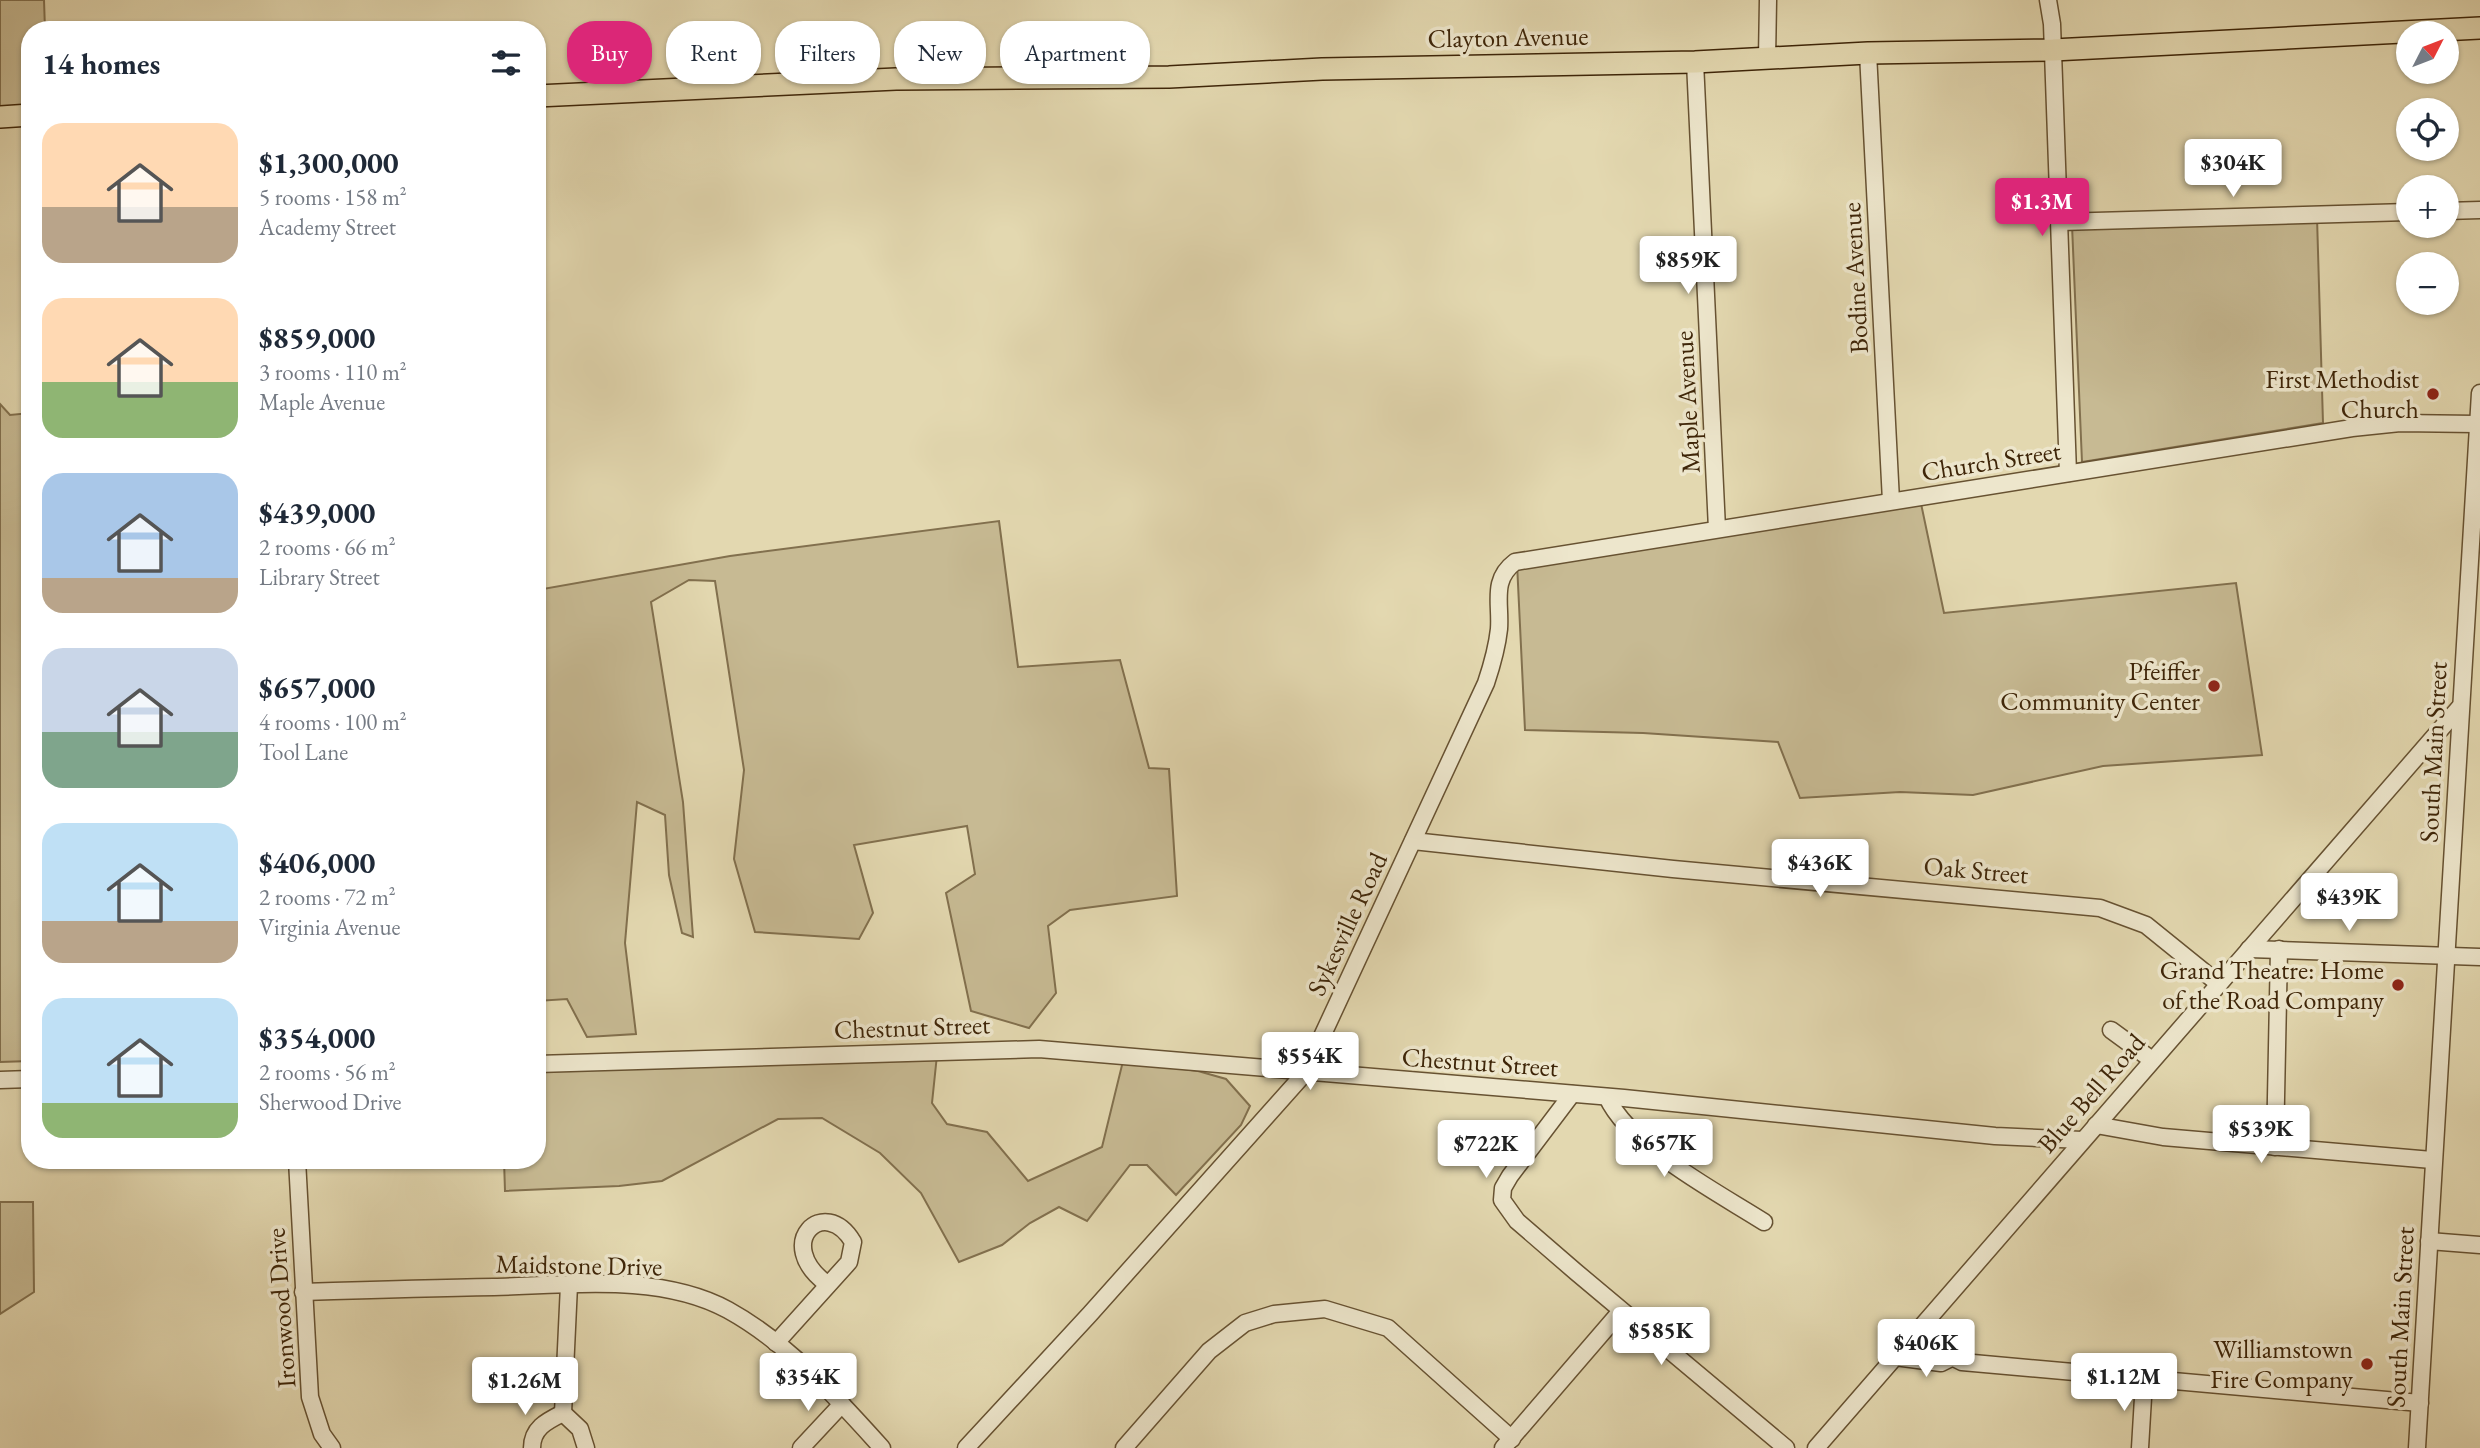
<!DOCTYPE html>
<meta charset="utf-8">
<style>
:root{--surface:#fff;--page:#f2f2f3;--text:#1f2937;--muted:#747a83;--accent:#db2777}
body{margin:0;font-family:"EB Garamond",serif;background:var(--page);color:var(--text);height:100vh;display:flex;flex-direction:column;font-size:26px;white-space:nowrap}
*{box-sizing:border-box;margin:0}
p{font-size:23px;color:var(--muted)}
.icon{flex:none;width:38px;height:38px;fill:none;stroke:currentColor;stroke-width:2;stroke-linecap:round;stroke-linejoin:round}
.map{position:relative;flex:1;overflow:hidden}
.panel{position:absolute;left:21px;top:21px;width:525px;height:1148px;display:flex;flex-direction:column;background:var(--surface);border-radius:28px;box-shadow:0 2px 5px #0004}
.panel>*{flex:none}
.guide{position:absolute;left:567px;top:21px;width:665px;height:63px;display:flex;gap:14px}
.needle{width:46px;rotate:48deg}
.tools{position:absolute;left:2396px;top:21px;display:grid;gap:14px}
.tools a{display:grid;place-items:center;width:63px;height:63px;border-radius:50%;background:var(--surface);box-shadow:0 2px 5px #0004;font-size:35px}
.price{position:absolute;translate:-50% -60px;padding:0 16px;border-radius:7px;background:#fff;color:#222;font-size:23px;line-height:46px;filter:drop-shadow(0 2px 4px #0008)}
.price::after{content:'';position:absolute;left:50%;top:42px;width:21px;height:16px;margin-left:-10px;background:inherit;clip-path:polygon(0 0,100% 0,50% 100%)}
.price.current{background:var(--accent);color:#fff}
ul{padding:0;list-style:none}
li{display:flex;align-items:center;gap:21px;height:175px;padding:0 21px}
li span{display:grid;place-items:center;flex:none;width:196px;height:140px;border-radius:21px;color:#555}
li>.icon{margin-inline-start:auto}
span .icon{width:84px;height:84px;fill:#fffc;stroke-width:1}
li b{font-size:30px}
h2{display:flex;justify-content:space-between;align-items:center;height:84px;padding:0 21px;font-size:30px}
.pill{padding:0 24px;border-radius:28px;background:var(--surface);box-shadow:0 2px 5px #0004;font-size:24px;line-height:63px}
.pill.current{background:var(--accent);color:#fff}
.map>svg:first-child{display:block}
</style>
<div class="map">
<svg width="2480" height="1448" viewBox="0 0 2480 1448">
<rect width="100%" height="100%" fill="#e3d8b0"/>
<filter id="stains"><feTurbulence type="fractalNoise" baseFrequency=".00286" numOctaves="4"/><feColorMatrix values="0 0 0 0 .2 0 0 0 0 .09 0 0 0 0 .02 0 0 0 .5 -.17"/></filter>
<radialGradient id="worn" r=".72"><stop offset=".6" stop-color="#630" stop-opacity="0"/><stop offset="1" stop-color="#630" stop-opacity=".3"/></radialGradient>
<g fill="#c7ba93" stroke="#82704e" stroke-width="2">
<polygon points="0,0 44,0 45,30 30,30 30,106 0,106"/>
<polygon points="2317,217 2323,423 2082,462 2072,225"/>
<polygon points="0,404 10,415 30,413 30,1061 0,1062"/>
<polygon points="1919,494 1944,613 2236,583 2262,755 2103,766 1973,795 1900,792 1800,798 1778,742 1643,733 1525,730 1517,563"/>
<polygon points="999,521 1018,667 1120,660 1149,768 1169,769 1177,896 1070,910 1048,926 1056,993 1029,1028 971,1011 946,893 975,874 967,826 854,845 873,913 859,939 755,932 734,859 744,770 715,581 689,580 651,602 683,802 693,937 682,933 669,875 665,815 637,802 625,943 636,1034 587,1037 567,999 537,1001 537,590 730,556"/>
<polygon points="937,1055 932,1103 947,1124 987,1132 1028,1181 1102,1147 1123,1061 1198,1071 1226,1079 1250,1106 1241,1125 1176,1195 1147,1165 1130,1165 1087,1221 1059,1207 1030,1223 1002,1245 959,1262 921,1193 880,1153 822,1118 778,1119 662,1181 619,1186 505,1191 504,1160 537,1160 537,1069"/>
<polygon points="0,1202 33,1202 34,1292 0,1314"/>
</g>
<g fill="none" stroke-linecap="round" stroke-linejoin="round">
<defs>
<g id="minor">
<polyline points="2048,0 2052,24 2068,473"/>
<polyline points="1868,53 1891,501"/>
<polyline points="1767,59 1768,0"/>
<polyline points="1695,62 1717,529"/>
<polyline points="2446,211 2480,210"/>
<polyline points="2060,222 2408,212"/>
<polyline points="1413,841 1673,869 2100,908 2146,925 2219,984"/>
<polyline points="2249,949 2480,957"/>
<polyline points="2111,1030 2152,1060"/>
<polyline points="537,1064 1039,1049 1624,1098 1995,1136 2082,1140"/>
<polyline points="0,1080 30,1079"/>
<polyline points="1572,1094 1510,1176 1503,1188 1502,1200 1517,1221 1576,1272 1786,1448"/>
<path d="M1607,1097C1630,1147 1717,1192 1764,1222"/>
<polyline points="2096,1125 2163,1137 2432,1160"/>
<polyline points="2275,1147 2279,949"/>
<polyline points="297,1160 310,1397 322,1434 332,1448"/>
<polyline points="2429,1241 2480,1245"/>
<path d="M303,1292C366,1290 430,1288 494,1287C568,1285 661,1273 728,1310C788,1343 837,1398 882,1448"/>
<polyline points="1919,1330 1946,1354 1962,1362 2420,1403"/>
<path d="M776,1343L849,1262L853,1242C825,1194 772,1243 827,1284"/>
<polyline points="1895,1357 1941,1363 1951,1358"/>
<polyline points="563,1413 569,1285"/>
<polyline points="563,1413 580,1429 586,1448"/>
<path d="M532,1448C532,1428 547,1421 563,1413"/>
<polyline points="801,1448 842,1404"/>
<path d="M966,1448L1090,1314L1305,1073L1486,683C1492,665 1497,648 1499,629C1501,603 1491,580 1515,562L2352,428L2400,423L2476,424"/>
<polyline points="1124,1448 1209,1351 1245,1323 1274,1314 1325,1309 1388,1328 1512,1439"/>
<polyline points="1503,1448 1621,1311"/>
<polyline points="1816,1448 2459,708"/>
<polyline points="2140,1448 2144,1381"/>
<polyline points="2417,1448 2480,393"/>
</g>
<g id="major">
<polyline points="537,96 896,79 1169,77 1322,69 1695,62 1868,53 2053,50 2480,28"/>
<polyline points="0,117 30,115"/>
</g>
</defs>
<use href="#minor" stroke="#675232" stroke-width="19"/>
<use href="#major" stroke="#3e2508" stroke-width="24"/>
<use href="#minor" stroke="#ede6cc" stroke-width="16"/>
<use href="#major" stroke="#e3d8b0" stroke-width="21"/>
</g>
<g fill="#8f2418" stroke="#ede6cc" stroke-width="2.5">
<circle cx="2433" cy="394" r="7"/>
<circle cx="2214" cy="686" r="7"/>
<circle cx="2398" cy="985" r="7"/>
<circle cx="2367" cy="1364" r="7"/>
</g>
<g text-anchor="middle" stroke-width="7" stroke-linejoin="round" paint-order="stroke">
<g font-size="26" fill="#3e2508" stroke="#ede6cc">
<text transform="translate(1508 37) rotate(-1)" y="9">Clayton Avenue</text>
<text transform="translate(1855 278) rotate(-93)" y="9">Bodine Avenue</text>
<text transform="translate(1687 402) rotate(-93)" y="9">Maple Avenue</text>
<text transform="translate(1991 461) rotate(-9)" y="9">Church Street</text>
<text transform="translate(2433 752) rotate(-87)" y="9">South Main Street</text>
<text transform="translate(1976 870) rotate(5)" y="9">Oak Street</text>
<text transform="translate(1347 924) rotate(-65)" y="9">Sykesville Road</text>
<text transform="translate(912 1027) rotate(-2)" y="9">Chestnut Street</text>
<text transform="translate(1480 1062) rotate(4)" y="9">Chestnut Street</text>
<text transform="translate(2091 1093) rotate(-49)" y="9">Blue Bell Road</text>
<text transform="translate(579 1265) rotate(1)" y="9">Maidstone Drive</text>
<text transform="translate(281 1308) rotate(-94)" y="9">Ironwood Drive</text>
<text transform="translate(2400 1317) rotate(-87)" y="9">South Main Street</text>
</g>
<g font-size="26" fill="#3e2508" stroke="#ede6cc" text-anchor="end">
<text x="2419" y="388">First Methodist<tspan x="2419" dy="30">Church</tspan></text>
<text x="2200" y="680">Pfeiffer<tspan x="2200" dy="30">Community Center</tspan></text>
<text x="2384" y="979">Grand Theatre: Home<tspan x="2384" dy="30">of the Road Company</tspan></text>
<text x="2353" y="1358">Williamstown<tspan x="2353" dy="30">Fire Company</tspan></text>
</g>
</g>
<rect width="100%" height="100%" filter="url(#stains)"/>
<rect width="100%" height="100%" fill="url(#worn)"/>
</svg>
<div class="tools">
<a><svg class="needle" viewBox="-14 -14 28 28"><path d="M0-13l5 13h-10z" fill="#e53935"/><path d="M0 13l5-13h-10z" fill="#747a83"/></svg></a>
<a><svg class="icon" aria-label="locate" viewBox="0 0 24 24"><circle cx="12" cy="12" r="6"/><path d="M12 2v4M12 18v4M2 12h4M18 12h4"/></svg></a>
<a>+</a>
<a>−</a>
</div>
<b class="price" style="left:2233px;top:199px">$304K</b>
<b class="price current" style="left:2042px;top:238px">$1.3M</b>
<b class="price" style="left:1688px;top:296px">$859K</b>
<b class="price" style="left:1820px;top:899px">$436K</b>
<b class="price" style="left:2349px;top:933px">$439K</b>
<b class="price" style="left:1310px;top:1092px">$554K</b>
<b class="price" style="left:2261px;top:1165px">$539K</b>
<b class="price" style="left:1664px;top:1179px">$657K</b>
<b class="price" style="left:1486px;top:1180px">$722K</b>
<b class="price" style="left:1661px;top:1367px">$585K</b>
<b class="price" style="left:1926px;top:1379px">$406K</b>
<b class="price" style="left:808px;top:1413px">$354K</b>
<b class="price" style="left:2124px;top:1413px">$1.12M</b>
<b class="price" style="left:525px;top:1417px">$1.26M</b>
<div class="guide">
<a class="pill current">Buy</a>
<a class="pill">Rent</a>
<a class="pill">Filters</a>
<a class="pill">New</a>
<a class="pill">Apartment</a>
</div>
<section class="panel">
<h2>14 homes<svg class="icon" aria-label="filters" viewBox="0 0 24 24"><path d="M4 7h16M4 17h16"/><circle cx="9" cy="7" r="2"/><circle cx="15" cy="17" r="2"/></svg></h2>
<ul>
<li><span style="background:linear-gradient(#ffd9b3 60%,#b9a48a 0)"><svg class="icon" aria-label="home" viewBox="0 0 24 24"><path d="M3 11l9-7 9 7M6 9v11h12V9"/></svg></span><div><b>$1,300,000</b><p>5 rooms · 158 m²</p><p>Academy Street</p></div></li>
<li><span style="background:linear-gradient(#ffd9b3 60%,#8fb573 0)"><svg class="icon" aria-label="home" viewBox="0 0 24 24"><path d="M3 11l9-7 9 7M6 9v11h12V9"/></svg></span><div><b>$859,000</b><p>3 rooms · 110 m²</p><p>Maple Avenue</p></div></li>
<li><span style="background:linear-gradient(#a9c7e8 75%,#b9a48a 0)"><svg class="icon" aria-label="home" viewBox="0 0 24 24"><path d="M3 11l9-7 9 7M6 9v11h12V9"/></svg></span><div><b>$439,000</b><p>2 rooms · 66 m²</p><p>Library Street</p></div></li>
<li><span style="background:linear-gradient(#c9d6e8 60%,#7fa58c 0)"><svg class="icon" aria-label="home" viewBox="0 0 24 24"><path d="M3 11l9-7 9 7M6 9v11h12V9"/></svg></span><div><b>$657,000</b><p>4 rooms · 100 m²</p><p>Tool Lane</p></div></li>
<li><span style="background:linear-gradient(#bfe0f5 70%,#b9a48a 0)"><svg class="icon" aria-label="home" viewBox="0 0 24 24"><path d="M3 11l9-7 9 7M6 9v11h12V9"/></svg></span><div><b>$406,000</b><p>2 rooms · 72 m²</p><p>Virginia Avenue</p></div></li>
<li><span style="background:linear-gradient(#bfe0f5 75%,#8fb573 0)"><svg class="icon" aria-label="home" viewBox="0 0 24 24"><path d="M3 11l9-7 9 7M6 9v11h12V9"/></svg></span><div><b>$354,000</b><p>2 rooms · 56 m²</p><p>Sherwood Drive</p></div></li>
</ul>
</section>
</div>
